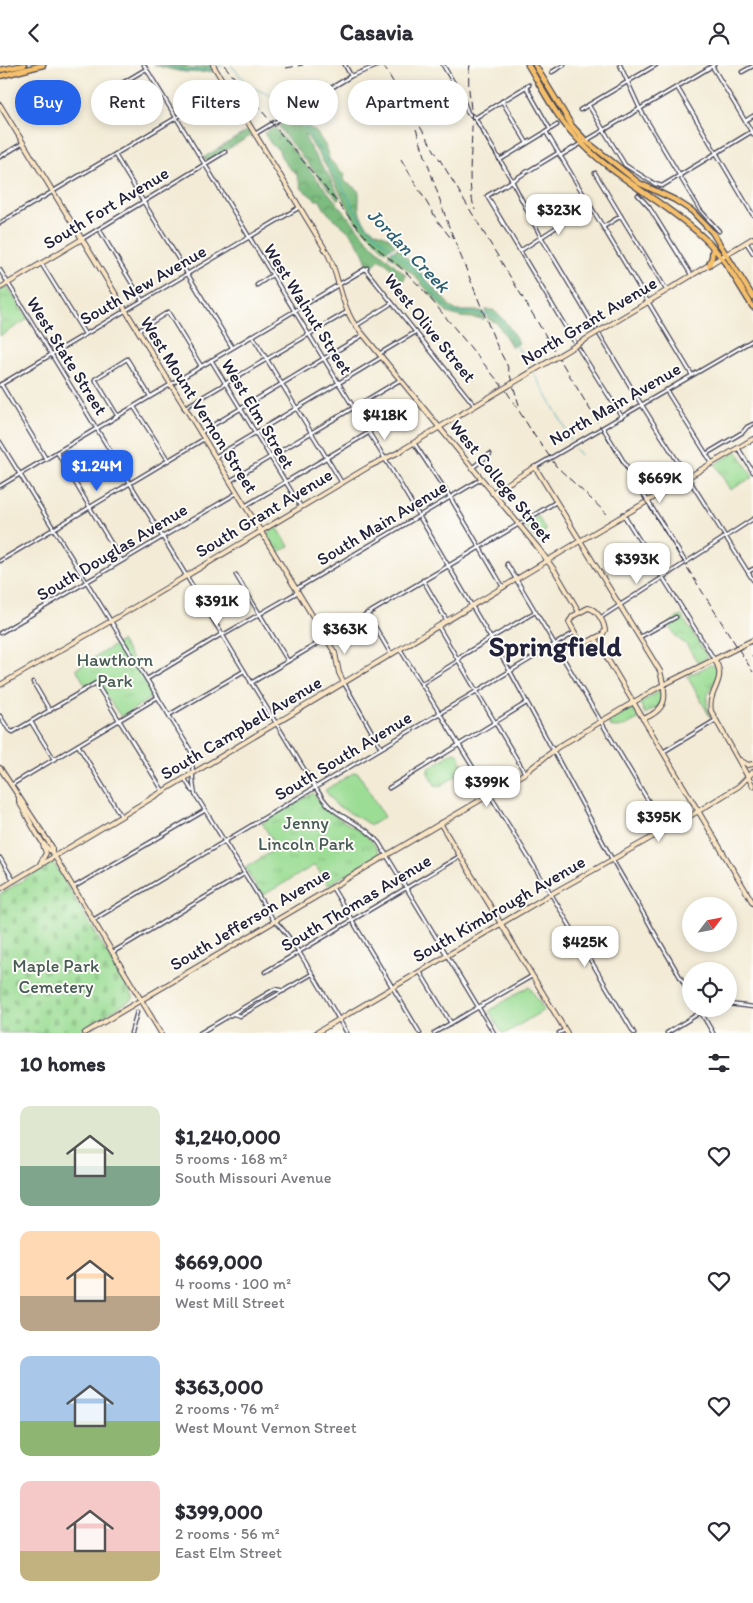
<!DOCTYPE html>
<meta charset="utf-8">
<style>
:root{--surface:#fff;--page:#f2f2f3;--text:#2b2b33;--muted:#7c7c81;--accent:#2563eb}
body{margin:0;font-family:Itim,sans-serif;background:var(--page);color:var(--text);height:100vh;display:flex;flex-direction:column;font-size:19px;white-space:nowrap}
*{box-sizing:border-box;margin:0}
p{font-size:16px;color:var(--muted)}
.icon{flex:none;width:28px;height:28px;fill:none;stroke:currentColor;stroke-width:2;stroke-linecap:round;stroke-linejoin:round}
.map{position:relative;height:968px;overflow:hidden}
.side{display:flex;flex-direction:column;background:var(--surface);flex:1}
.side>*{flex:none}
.banner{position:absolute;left:15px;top:15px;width:500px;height:45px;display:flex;gap:10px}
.needle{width:32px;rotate:58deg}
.fabs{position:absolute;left:682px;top:832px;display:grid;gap:10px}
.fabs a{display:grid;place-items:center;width:55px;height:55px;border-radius:50%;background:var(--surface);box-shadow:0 2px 8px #0003;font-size:25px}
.price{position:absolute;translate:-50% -42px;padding:0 11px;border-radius:10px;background:#fff;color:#222;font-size:16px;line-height:32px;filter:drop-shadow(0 1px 2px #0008)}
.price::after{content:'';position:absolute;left:50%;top:30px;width:15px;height:11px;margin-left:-8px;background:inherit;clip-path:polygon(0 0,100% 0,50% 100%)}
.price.current{background:var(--accent);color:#fff}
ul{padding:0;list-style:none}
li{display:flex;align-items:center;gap:15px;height:125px;padding:0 20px}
li span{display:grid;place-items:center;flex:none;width:140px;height:100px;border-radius:10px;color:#555}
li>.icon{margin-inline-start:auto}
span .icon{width:60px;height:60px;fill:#fffc;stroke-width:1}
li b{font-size:21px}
h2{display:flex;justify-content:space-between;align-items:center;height:60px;padding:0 20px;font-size:21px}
.chip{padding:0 18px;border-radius:22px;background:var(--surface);box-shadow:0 2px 8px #0003;font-size:18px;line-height:45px}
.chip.current{background:var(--accent);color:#fff}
header{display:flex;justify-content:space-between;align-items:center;height:65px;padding:0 20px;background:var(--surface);font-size:22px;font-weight:700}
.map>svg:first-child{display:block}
</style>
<header><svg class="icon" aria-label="back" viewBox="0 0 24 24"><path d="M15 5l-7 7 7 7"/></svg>Casavia<svg class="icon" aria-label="person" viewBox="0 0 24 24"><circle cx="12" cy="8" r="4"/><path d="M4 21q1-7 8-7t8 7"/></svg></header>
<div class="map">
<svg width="753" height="968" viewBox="0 0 753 968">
<defs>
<pattern id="grass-tufts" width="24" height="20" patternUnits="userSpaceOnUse" patternTransform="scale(1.25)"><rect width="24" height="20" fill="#9bdd94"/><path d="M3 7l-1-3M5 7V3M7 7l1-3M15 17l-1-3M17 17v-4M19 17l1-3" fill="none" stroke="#85bd80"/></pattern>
<pattern id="forest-crowns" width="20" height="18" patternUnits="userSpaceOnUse" patternTransform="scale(1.25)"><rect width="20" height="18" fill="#7cbc7e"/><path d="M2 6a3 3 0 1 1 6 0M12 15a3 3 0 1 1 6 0" fill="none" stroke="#659868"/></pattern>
<pattern id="cemetery-stones" width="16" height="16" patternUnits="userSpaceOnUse" patternTransform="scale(1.25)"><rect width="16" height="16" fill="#9bdd94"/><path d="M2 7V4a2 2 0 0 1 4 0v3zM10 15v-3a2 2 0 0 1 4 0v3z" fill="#85bd80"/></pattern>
</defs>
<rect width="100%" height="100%" fill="#fdfcf7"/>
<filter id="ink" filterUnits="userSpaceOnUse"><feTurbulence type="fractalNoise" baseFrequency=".02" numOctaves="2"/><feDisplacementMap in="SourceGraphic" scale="10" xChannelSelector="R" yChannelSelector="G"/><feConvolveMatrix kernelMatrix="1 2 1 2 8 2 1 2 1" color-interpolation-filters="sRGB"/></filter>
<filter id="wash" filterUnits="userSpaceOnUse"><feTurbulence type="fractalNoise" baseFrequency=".0096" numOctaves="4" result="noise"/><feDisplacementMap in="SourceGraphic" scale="20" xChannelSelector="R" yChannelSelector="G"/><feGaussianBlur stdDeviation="1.12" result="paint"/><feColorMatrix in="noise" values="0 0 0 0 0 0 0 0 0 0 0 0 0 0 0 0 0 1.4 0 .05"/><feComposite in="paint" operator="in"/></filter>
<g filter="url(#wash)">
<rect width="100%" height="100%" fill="#f3ebd6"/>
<g fill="url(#grass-tufts)" stroke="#5e8068">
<polygon points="7,221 28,254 0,271 0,225"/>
<polygon points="737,386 753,412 730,425 715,399"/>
<polygon points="538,451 546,466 535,473 524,460"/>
<polygon points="277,462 289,481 278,488 267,469"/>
<polygon points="681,550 707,591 707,593 698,598 686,579 677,573 668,559"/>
<polygon points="121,576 154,631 121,652 98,619 92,617 86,621 76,604"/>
<path d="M710,600L716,601C720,618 708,621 707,635C707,642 709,649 712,655L687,611Z"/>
<polygon points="660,626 662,627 663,632 660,640 645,649 640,638"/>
<path d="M631,643L639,654C629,657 620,668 609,660V656Z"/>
<polygon points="454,687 458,688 461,694 460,699 463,698 469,707 468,710 466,711 460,706 456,711 440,721 435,720 428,708 428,704"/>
<path d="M313,728C319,736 325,743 332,749C352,763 369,766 380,790L328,820L315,800L262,831L245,803L277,783L262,758Z"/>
</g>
<g fill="url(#forest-crowns)" stroke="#4f6f5c">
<path d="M154,0H185L192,4L210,0L213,6C192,10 175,6 154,0Z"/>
<path d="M296,48L302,57L316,67L325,80L329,94L345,110L343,115C347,119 356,122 359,127C359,129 359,133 359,135C358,146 360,152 367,160C376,170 388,167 395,180L385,186L356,157L327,103L307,71L304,69L310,83L330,113L340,133L338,135L285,71L279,62L281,58Z"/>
<path d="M274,62L370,178L406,210L403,216L385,197L380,194L369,204C365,191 357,174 347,165C336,155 325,149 320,135H316L302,124L296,108C288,103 281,95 279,85L271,79L264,68Z"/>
<polygon points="249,65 252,70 207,96 203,93"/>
<polygon points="398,183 452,243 457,246 482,246 485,254 461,252 447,248 414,210 388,189"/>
<path d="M485,245H493C505,254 511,265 519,278L512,282L497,258L488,254Z"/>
</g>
<polygon fill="url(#cemetery-stones)" stroke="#5e8068" points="53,797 134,933 76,968 0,968 0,829"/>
<g fill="#9bdd94" stroke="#5e8068">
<polygon points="355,707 359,709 384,752 371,760 336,740 325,725"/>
<polygon points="529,921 544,945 506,968 502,968 489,946"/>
</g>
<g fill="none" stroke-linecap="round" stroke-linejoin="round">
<g stroke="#3dacbb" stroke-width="1">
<polyline points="166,0 186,6 210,5"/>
<polyline points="231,0 249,21 285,37 299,52 337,112 357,149 365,160 421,211 447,244 456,248 489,249 498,252 531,304"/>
<polyline points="219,1 223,0"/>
<polyline points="332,31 335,40 333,45"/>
<polyline points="303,58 313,59 324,50 331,47"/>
<polyline points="533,307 563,359 570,375"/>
<polyline points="575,384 580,390"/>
</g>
</g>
</g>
<g filter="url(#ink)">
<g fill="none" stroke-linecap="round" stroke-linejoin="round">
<defs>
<g id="street">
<polyline points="144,0 398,415 510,606 612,794 691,931"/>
<polyline points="345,0 351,11"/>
<polyline points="443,0 462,32 468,48 475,53 510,112 541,172 638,334 753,515"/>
<polyline points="620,0 640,44 700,145 719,166"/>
<polyline points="712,1 753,69"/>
<polyline points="552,7 564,0"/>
<polyline points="742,7 753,1"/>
<polyline points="526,22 550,64"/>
<polyline points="677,22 753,150"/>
<polyline points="99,32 146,4"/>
<polyline points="502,36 527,78"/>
<polyline points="589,41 625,100 655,119 662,121 751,67"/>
<polyline points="580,45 656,0"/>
<polyline points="475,53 529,20"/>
<polyline points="745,56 753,51"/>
<polyline points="546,67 692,310"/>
<polyline points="255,69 351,11 377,1"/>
<polyline points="558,88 487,131 574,276 622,352"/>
<polyline points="115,90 232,282"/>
<polyline points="560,91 714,0"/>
<polyline points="0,92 23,78"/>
<polyline points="500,95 557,60"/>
<polyline points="595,108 621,151"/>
<polyline points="638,130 649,142 692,211"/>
<polyline points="0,158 226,23"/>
<polyline points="603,162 621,151 667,226"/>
<polyline points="99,164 142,235"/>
<polyline points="82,174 225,87"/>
<polyline points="746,177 753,188"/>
<polyline points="520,186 589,141"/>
<polyline points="41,198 85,269"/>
<polyline points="367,203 365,204 475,341"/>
<path d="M0,205L315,722C321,731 326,740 335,746C350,757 367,762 379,778L494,968"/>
<polyline points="257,220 272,210"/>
<polyline points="356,261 392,238"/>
<polyline points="138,266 168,247 201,301"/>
<polyline points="252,270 342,418"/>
<polyline points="379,289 416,267"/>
<polyline points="211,295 301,442"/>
<polyline points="1,319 46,394"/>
<polyline points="0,320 300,142"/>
<polyline points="666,325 712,398"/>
<polyline points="134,342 168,395"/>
<polyline points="184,343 347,247"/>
<polyline points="117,350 95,314 127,294 150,331"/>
<polyline points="603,363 686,498"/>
<polyline points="200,368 363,270"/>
<path d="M0,377L191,686C194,700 191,715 195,729L274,856C290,865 334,947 347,968"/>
<polyline points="414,378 450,432 503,522"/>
<polyline points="738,383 753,407"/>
<polyline points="57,387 121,495"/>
<polyline points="706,389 743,367 747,362 753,359"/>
<polyline points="215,392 382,292"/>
<polyline points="535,402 753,275"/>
<polyline points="472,403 490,389"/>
<polyline points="230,416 400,315"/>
<polyline points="0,421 365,204"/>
<polyline points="245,441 370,367"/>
<polyline points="623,449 714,594"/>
<polyline points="0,496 204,374"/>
<polyline points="507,499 665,764"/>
<polyline points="748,507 753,504"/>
<polyline points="236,510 288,596"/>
<polyline points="423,515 447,556"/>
<polyline points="296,524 481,414"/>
<polyline points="367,548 391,589"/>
<polyline points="600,553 753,454"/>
<polyline points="438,561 525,708"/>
<polyline points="0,568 237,428"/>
<polyline points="640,572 676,552"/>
<polyline points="400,584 551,829 634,968"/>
<polyline points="147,614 222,569 225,569 298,527"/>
<polyline points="33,617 50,646"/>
<polyline points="251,618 556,437"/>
<polyline points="344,618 381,683"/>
<polyline points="421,619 456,597 461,591 535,547"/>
<polyline points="169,650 244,606"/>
<polyline points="0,651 9,665 13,667 96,618 163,726"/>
<polyline points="31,657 54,694"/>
<polyline points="78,680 121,751"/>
<polyline points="663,687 716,655"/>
<polyline points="185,714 192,726"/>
<polyline points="11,720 158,632"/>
<polyline points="389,723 528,637"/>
<polyline points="0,793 14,816"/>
<polyline points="74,822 204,746"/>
<polyline points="332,822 420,968"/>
<polyline points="93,855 574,568"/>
<polyline points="113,887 244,809"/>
<polyline points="265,907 460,791"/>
<polyline points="420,907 451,958"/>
<polyline points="729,939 753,942"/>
<polyline points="699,944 713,968"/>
<polyline points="234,949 240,951 312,909"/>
<polyline points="131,968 137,947"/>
<polyline points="200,968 275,924 284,926"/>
<polyline points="434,968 532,911"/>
<polyline points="559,968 565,965"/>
<polyline points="667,968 706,944"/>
</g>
<g id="secondary">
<path d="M213,0L328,189C339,211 340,236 353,257L539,484L555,506L579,547"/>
<polyline points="0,40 326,573 335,588 339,608 344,618"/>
<polyline points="0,223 82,174"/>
<polyline points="643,240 753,173"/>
<path d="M492,428L535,402L660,606C666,630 670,643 643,654"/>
<path d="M588,543C597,544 604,557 605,565L603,569L584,579L579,575L569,557L573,551Z"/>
<polyline points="595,573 753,838"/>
<path d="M714,594C729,615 707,625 711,646L753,721"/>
<polyline points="0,620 111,556 370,401 397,388 478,339"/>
<polyline points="740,695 748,700 753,699"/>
<polyline points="0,703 52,782 52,787 161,968"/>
<path d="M19,732V737C28,751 39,778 52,787"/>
<polyline points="440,758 567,968"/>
<polyline points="40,799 46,788 43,780"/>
<polyline points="0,824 580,476 753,374"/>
<polyline points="85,968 489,730 525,708 558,682 659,622 753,575"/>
<polyline points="316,968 551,829 697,747 739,721 753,707"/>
</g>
<g id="primary">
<path d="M528,0C542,23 555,50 574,70C611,112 665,136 705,174C725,193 738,219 753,242"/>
<polyline points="535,0 572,61 586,76 639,118 675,135 692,146 712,167 753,232"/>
<polyline points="0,5 24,0"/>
<polyline points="0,11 43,0"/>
<polyline points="709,200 712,192 713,182"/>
</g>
</defs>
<use href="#street" stroke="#414052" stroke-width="5"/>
<use href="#secondary" stroke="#414052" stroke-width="6"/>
<use href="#primary" stroke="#414052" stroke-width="7"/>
<use href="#street" stroke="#fff" stroke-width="2.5"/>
<use href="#secondary" stroke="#fbe6c4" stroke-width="4"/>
<use href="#primary" stroke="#f6c06b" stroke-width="4.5"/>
<g stroke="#22223b" stroke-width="1" stroke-dasharray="8 4" stroke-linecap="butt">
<polyline points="224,0 369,176 408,209 425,227 507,327 536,373"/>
<polyline points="383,0 645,436 753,607"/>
<path d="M470,0C466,21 472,40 472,61C472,89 466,119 475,145"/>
<polyline points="286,3 303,0"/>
<polyline points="473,53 503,103"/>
<polyline points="416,64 448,159 497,281 507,300 519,340"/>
<polyline points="401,94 437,155 450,172"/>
<polyline points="532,366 556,401 607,449"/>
<polyline points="752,590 753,592"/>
</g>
<defs>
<polyline id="secondary-bridge" points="478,339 643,240"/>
</defs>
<use href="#secondary-bridge" stroke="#414052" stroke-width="6" stroke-linecap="butt"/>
<use href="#secondary-bridge" stroke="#fbe6c4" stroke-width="4"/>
</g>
</g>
<g text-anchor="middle" stroke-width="4" stroke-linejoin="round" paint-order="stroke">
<g font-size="18" fill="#22223b" stroke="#fdfcf7">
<text transform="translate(106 143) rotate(-31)" y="6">South Fort Avenue</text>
<text transform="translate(143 220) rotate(-30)" y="6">South New Avenue</text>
<text transform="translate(308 244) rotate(58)" y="6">West Walnut Street</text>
<text transform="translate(589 256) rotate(-31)" y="6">North Grant Avenue</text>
<text transform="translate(430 263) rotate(51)" y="6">West Olive Street</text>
<text transform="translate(67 291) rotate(58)" y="6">West State Street</text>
<text transform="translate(615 339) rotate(-30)" y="6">North Main Avenue</text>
<text transform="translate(199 340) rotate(58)" y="6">West Mount Vernon Street</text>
<text transform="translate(258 349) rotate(59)" y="6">West Elm Street</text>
<text transform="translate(501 416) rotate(51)" y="6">West College Street</text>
<text transform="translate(264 448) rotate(-31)" y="6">South Grant Avenue</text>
<text transform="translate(382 458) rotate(-31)" y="6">South Main Avenue</text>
<text transform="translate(112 487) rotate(-31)" y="6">South Douglas Avenue</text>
<text transform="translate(241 663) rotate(-31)" y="6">South Campbell Avenue</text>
<text transform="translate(343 691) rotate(-31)" y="6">South South Avenue</text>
<text transform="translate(356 838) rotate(-31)" y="6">South Thomas Avenue</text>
<text transform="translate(499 844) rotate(-30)" y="6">South Kimbrough Avenue</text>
<text transform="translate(250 854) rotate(-31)" y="6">South Jefferson Avenue</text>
</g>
<g font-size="18" fill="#465a56" stroke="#fdfcf7">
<text x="115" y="601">Hawthorn<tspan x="115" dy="21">Park</tspan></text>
<text x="306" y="764">Jenny<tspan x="306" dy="21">Lincoln Park</tspan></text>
<text x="56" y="907">Maple Park<tspan x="56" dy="21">Cemetery</tspan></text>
</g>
<g font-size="19" font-style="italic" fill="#2e6075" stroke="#fdfcf7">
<text transform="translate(409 185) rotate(46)" y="7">Jordan Creek</text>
</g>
<g font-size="28" font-weight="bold" fill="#22223b" stroke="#fdfcf7">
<text x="555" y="591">Springfield</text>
</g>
</g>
</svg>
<div class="fabs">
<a><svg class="needle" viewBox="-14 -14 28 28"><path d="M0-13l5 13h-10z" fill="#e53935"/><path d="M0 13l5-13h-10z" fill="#7c7c81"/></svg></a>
<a><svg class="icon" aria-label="locate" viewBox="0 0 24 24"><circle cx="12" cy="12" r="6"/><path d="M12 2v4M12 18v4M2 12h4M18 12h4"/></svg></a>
</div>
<b class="price" style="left:559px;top:171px">$323K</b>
<b class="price" style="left:385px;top:376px">$418K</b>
<b class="price current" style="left:97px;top:427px">$1.24M</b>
<b class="price" style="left:660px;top:439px">$669K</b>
<b class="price" style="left:637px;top:520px">$393K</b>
<b class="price" style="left:217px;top:562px">$391K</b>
<b class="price" style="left:345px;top:590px">$363K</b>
<b class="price" style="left:487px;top:743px">$399K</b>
<b class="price" style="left:659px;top:778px">$395K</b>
<b class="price" style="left:585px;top:903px">$425K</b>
<div class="banner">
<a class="chip current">Buy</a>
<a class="chip">Rent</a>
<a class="chip">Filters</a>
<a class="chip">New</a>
<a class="chip">Apartment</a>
</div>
</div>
<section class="side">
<h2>10 homes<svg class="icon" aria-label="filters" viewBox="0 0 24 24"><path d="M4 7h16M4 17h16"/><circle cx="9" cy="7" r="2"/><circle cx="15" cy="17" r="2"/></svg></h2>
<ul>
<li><span style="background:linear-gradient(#dfe7d0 60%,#7fa58c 0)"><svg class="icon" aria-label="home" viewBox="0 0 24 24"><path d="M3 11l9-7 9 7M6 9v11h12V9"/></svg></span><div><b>$1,240,000</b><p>5 rooms · 168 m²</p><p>South Missouri Avenue</p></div><svg class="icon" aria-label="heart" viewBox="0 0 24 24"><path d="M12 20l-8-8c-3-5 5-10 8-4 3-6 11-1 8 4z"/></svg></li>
<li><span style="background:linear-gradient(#ffd9b3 65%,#b9a48a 0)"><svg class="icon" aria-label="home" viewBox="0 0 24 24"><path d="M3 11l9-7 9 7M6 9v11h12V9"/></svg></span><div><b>$669,000</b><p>4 rooms · 100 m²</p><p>West Mill Street</p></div><svg class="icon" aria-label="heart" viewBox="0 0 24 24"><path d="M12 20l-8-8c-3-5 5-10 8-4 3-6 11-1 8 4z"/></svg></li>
<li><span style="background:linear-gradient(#a9c7e8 65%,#8fb573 0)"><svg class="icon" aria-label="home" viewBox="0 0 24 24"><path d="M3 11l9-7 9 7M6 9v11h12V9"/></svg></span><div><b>$363,000</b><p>2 rooms · 76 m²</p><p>West Mount Vernon Street</p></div><svg class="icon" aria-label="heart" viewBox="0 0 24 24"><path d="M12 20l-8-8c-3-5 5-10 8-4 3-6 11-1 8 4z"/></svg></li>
<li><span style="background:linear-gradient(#f6c9c9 70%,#c2b280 0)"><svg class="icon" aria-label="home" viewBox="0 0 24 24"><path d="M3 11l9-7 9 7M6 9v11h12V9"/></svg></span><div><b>$399,000</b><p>2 rooms · 56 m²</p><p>East Elm Street</p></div><svg class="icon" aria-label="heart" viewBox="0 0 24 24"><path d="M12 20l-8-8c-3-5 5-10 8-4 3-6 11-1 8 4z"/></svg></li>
</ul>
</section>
